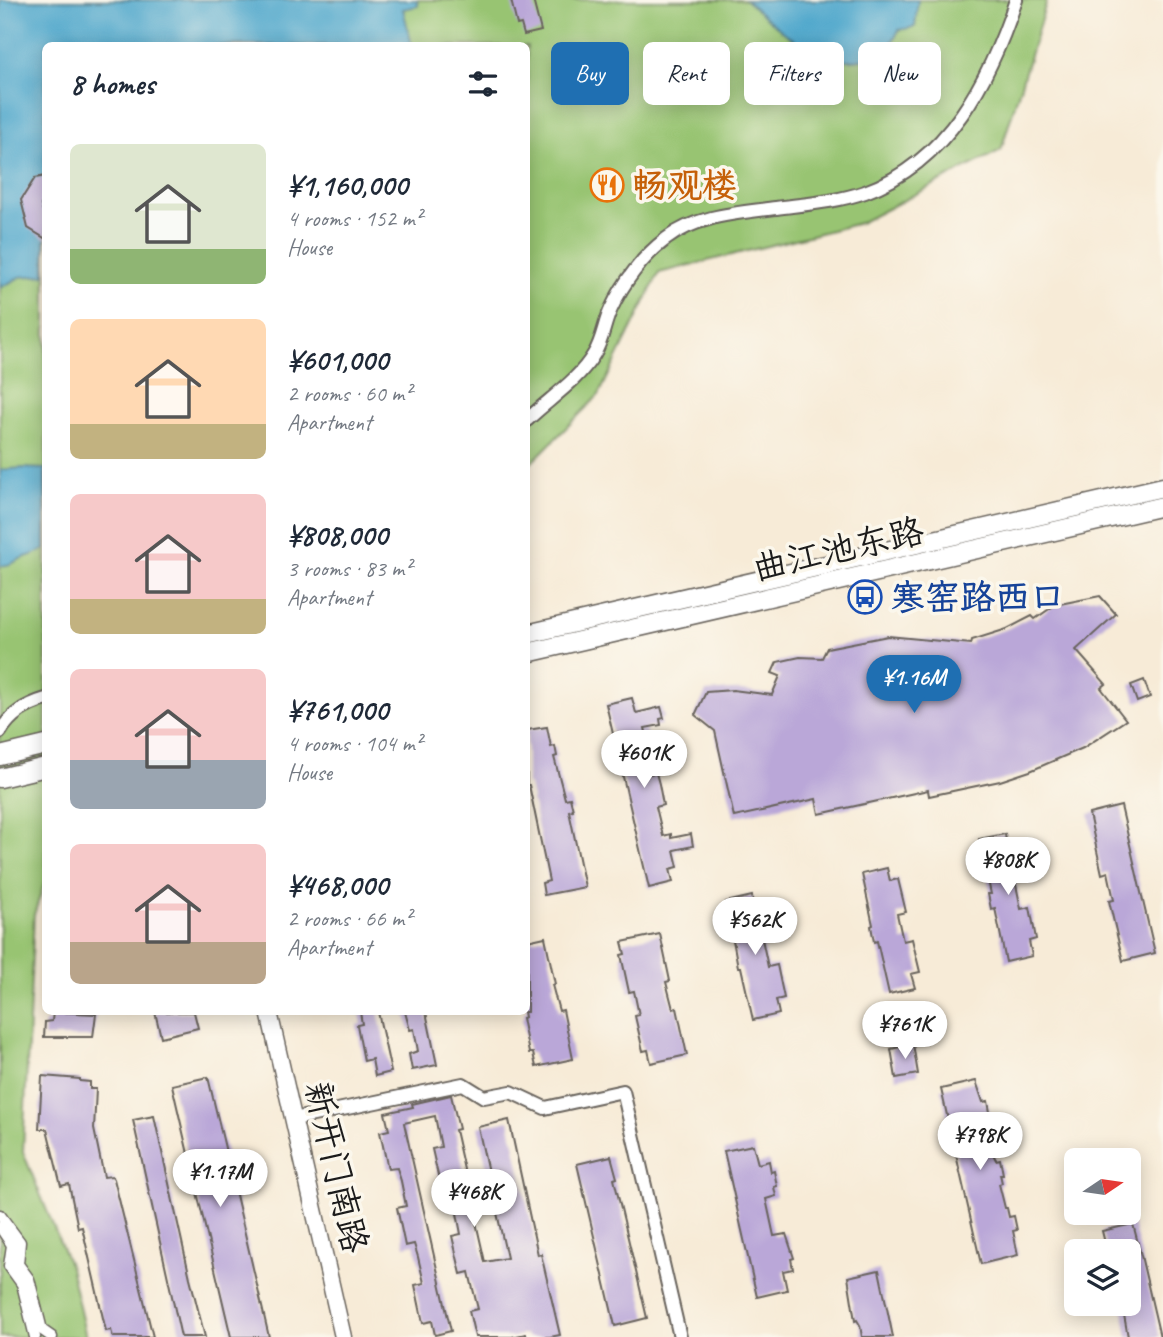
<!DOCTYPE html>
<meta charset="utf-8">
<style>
:root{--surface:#fff;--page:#f6f6f7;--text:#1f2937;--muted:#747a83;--accent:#1f6fb2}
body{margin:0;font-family:Caveat,"LXGW WenKai TC",sans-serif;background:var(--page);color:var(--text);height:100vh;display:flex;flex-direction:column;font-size:26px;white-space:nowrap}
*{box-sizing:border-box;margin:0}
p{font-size:23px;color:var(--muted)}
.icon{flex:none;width:38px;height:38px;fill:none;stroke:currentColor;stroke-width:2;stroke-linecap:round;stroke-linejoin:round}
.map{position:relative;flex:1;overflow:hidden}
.panel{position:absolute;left:42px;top:42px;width:488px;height:973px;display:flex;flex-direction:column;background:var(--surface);border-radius:10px;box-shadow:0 4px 18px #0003}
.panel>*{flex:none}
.hud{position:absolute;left:551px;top:42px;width:506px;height:63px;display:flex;gap:14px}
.needle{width:46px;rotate:77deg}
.buttons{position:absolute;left:1064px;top:1148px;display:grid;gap:14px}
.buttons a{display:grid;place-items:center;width:77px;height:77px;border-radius:10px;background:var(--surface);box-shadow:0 4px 18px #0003;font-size:35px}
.price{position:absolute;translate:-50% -60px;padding:0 16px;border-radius:24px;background:#fff;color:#222;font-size:23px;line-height:46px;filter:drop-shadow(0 2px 4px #0008)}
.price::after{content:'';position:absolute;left:50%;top:42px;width:21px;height:16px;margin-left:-10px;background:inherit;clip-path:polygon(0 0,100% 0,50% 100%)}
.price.on{background:var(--accent);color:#fff}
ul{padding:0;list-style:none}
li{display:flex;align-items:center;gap:21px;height:175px;padding:0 28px}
li span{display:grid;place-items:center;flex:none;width:196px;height:140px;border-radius:10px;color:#555}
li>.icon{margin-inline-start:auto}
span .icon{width:84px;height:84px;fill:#fffc;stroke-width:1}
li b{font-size:30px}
h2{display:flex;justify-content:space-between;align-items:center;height:84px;padding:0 28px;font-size:30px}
.chip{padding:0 24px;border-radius:10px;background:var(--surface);box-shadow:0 4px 18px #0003;font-size:24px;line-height:63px}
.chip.on{background:var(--accent);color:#fff}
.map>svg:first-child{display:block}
</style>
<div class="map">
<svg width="1163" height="1337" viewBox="0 0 1163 1337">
<rect width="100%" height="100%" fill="#fbf7ec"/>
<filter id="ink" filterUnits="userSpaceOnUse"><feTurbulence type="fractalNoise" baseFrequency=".0143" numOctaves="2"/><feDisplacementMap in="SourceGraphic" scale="14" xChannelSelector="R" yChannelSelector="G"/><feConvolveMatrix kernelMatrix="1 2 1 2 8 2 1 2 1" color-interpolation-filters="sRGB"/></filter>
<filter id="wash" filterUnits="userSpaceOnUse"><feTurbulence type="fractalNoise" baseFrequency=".00686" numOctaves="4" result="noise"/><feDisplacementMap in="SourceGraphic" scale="28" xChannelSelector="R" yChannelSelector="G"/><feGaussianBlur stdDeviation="1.57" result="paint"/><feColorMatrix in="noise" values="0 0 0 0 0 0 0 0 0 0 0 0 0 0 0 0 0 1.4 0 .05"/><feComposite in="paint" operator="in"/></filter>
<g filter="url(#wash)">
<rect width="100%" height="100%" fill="#f7ebd7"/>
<polygon fill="#98c472" stroke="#5a7047" stroke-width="2" points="0,0 1047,0 1001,150 860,223 659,273 599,395 527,467 527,46 46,46 46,878 34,915 23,1152 70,1267 86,1337 0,1337"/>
<g fill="#4fa7cc" stroke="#366274" stroke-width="2">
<polygon points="0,0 417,0 418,6 403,9 412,45 46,46 45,275 20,277 0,288"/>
<path d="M746,0H918L915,27L899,30C896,36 892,44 887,48C838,84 780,32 746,0Z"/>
<path d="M22,468L45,469V549C37,554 31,555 23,558C13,562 13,565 0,566V470Z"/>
</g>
<g id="blocks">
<g fill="#baa7d8">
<polygon points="511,0 533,0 541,31 524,35 521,24 517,25"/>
<polygon points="46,176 46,199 41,205 46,219 46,239 28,228 21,200 35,178"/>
<polygon points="1100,596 1116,614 1076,650 1106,684 1101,688 1126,720 1083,748 1030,771 1000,781 929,796 928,790 819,814 816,799 734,817 715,731 695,715 706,692 733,690 772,695 780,676 772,673 777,662 800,657 822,658 827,648 888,636 971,644 972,640 1007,629 1032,616 1035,619 1055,605"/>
<polygon points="1144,680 1150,697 1137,702 1131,685"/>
<polygon points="632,698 636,713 661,707 664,718 660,719 661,725 645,728 649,744 642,746 649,774 656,773 659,784 663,805 656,807 663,836 671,834 671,838 691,834 693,846 674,850 678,867 670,869 673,882 649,888 606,704"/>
<polygon points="547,727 551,747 555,746 557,756 554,757 565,799 570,798 573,810 569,811 585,887 544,895 542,883 549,881 529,785 527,785 527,730"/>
<polygon points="1121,806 1155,953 1123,961 1109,901 1114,900 1108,872 1102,874 1089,814"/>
<polygon points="1005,834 1007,848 1016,846 1023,879 1015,880 1021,909 1030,907 1036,939 1029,941 1032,956 1006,962 995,908 991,909 988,894 991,894 979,839"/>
<polygon points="887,868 890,881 898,879 906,912 897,914 903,941 912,939 920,972 911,974 915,988 889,994 877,941 874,942 871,926 873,925 862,874"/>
<polygon points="752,896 754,907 763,905 770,937 762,939 768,967 777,965 784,998 776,1000 779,1014 753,1020 741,967 738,967 726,902"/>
<polygon points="660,934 670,981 666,982 673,1009 677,1008 687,1055 651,1063 648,1050 643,1051 635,1016 639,1015 634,991 629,992 621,955 625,954 622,942"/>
<polygon points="545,937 555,984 552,985 559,1011 563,1010 573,1059 536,1067 533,1053 529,1053 522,1018 525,1017 524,1012 527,1012 527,941"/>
<polygon points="53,1012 96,1014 93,1037 44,1037 45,1022 52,1021"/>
<polygon points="155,1012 194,1012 198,1028 161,1037"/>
<polygon points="360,1012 378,1012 391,1072 375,1076 372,1059 364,1061 357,1025 362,1024"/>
<polygon points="405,1012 426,1012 437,1065 412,1070 409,1054 418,1051 414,1029 410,1030"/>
<polygon points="913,1044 918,1074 896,1078 891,1049"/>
<polygon points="42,1076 80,1079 80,1081 90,1082 90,1089 96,1089 94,1129 104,1177 112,1176 114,1179 153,1337 113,1337 111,1330 106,1331 82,1227 78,1228 69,1184 61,1186 47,1129 39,1129"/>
<polygon points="208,1077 230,1169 269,1337 231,1337 195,1184 172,1085"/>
<polygon points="976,1081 983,1102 988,1101 991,1118 987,1119 987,1128 992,1152 996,1160 1000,1159 1003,1174 1000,1174 1002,1183 999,1184 1005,1208 1007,1208 1009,1217 1014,1216 1017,1230 1013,1231 1018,1255 981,1264 941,1089"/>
<polygon points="451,1095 459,1129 455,1130 485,1262 507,1258 478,1127 509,1120 538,1255 541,1254 560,1335 550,1337 527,1337 526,1334 512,1337 475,1337 469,1311 478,1309 472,1285 469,1272 461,1274 452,1236 461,1234 456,1208 452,1195 443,1197 432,1149 441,1147 435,1116 404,1123 451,1331 435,1335 432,1321 423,1323 415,1285 424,1283 418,1257 414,1244 405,1246 397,1208 406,1206 401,1181 397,1168 388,1169 380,1132 389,1130 385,1113 413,1107 412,1104"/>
<polygon points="154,1116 190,1278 205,1337 181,1337 133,1120"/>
<polygon points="753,1145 758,1164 769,1161 771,1172 774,1171 777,1186 774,1187 776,1196 766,1199 774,1236 786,1234 794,1258 791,1259 793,1269 783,1271 787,1290 757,1297 724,1151"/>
<polygon points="611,1156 617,1178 614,1179 647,1318 615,1326 577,1164"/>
<polygon points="1133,1224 1139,1247 1160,1337 1128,1337 1122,1304 1129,1304 1129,1251 1107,1251 1102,1231"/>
<polygon points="879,1270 893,1337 862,1337 860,1325 857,1320 855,1321 848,1277"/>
</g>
</g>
</g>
<g filter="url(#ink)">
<use href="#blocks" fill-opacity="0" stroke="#69645d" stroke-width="2"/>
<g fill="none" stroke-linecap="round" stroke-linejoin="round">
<defs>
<g id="pedestrian">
<polyline points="0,1215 20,1242 18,1264 29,1279 42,1330 52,1337"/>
<polyline points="0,1227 12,1245 9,1266 22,1284 35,1337"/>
</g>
<g id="minor">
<path d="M527,420C550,398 578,381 594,354C603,340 604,323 611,309C623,283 643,256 666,239C697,215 739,213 776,208C806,204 836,202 865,192C948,162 990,79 1016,0"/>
<path d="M0,732C11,714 26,705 46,699"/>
<polyline points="294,1119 463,1084 484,1097 511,1092 545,1108 623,1091 680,1337"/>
</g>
<polyline id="tertiary" points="269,1012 343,1337"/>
<g id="secondary">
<polyline points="527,634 1163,487"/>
<polyline points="527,653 1163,506"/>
<polyline points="0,756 46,745"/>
<polyline points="0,778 46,767"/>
</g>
</defs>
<use href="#pedestrian" stroke="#69645d" stroke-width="13"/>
<use href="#minor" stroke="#69645d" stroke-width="16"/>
<use href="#tertiary" stroke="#69645d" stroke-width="19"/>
<use href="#secondary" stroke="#69645d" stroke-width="21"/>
<use href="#pedestrian" stroke="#fff" stroke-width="10"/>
<use href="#minor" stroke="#fff" stroke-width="12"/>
<use href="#tertiary" stroke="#fff" stroke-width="16"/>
<use href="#secondary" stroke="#fff" stroke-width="18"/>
</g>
</g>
<defs>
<symbol id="restaurant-ring" viewBox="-11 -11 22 22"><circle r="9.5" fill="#fbf7ec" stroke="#e8710a" stroke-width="1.5"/><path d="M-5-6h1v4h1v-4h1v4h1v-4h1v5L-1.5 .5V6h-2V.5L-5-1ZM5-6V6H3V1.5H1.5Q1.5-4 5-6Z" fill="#e8710a"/></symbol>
<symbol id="bus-ring" viewBox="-11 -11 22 22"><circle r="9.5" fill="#fbf7ec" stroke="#1a4fb4" stroke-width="1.5"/><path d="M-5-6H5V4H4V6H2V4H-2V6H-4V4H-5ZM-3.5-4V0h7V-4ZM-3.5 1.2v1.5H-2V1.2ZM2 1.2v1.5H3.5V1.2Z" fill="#1a4fb4"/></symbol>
</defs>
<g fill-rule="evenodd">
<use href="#restaurant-ring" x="588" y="166" width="38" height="38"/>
<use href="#bus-ring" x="846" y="578" width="38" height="38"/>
</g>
<g text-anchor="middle" stroke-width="7" stroke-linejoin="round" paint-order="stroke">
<g font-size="35" font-weight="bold" fill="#c56008" stroke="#fbf7ec" text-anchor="start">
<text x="632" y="197">畅观楼</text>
</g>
<g font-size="35" fill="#1c1c1c" stroke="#fbf7ec">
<text transform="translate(838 549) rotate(-13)" y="12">曲江池东路</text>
<text transform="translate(337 1167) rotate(77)" y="12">新开门南路</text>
</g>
<g font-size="35" font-weight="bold" fill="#164399" stroke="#fbf7ec" text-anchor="start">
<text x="890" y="609">寒窑路西口</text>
</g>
</g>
</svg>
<div class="buttons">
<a><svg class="needle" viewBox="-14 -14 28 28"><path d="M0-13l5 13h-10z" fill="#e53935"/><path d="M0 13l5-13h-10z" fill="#747a83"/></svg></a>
<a><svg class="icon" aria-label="layers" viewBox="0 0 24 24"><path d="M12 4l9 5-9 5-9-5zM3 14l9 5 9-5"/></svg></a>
</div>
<b class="price on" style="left:914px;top:715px">¥1.16M</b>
<b class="price" style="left:644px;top:790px">¥601K</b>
<b class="price" style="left:1008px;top:897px">¥808K</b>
<b class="price" style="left:755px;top:957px">¥562K</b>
<b class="price" style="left:905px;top:1061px">¥761K</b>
<b class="price" style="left:980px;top:1172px">¥798K</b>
<b class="price" style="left:220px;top:1209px">¥1.17M</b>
<b class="price" style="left:474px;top:1229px">¥468K</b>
<div class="hud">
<a class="chip on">Buy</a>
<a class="chip">Rent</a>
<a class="chip">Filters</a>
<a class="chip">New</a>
</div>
<section class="panel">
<h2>8 homes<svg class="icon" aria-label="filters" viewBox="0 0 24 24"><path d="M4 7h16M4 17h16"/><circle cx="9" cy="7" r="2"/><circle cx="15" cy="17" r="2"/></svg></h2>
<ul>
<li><span style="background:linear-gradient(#dfe7d0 75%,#8fb573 0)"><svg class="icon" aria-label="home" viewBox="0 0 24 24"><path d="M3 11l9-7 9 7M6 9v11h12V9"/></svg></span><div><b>¥1,160,000</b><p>4 rooms · 152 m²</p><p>House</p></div></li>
<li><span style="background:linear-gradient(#ffd9b3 75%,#c2b280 0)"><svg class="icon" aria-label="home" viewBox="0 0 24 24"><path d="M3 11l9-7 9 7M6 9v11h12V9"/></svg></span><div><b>¥601,000</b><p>2 rooms · 60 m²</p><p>Apartment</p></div></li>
<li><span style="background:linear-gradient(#f6c9c9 75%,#c2b280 0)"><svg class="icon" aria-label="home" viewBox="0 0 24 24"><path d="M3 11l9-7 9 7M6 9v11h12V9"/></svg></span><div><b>¥808,000</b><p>3 rooms · 83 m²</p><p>Apartment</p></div></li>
<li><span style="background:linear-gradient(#f6c9c9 65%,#9aa5b1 0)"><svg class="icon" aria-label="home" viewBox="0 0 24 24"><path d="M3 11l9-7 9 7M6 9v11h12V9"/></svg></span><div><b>¥761,000</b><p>4 rooms · 104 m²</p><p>House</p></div></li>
<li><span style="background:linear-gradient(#f6c9c9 70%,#b9a48a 0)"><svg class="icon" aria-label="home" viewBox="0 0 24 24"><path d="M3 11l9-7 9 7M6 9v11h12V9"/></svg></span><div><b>¥468,000</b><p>2 rooms · 66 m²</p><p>Apartment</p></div></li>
</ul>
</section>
</div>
